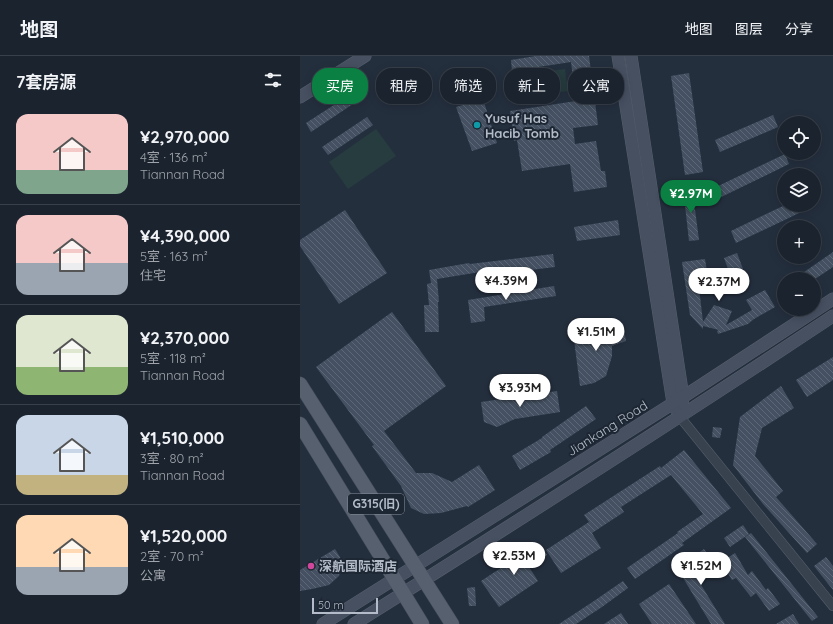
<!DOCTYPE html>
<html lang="zh">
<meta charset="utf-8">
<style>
:root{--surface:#1b232e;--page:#282f3a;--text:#f1f3f6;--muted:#a0a4aa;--line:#39404a;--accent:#0b8043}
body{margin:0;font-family:Quicksand,"Noto Sans SC",sans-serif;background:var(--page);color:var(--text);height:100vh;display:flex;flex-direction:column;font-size:15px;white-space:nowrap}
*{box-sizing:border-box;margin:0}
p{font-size:13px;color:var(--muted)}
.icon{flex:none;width:22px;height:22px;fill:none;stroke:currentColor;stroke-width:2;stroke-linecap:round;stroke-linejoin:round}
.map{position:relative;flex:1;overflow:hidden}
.panel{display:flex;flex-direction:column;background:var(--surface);width:300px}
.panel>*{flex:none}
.guide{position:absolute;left:12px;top:12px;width:380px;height:36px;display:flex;gap:8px}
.controls{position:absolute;left:477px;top:60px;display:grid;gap:8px}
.controls a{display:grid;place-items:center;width:44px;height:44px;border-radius:50%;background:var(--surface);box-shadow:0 2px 10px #0003,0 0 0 1px var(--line);font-size:20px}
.scale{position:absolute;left:12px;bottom:10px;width:66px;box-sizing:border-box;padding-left:4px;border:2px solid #b4bcc9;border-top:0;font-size:11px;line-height:14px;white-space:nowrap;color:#b4bcc9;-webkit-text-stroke:3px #1d2633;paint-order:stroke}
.price{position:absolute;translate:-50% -34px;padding:0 9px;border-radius:14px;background:#fff;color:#222;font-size:13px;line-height:26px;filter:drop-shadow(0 1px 2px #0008)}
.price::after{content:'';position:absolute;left:50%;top:24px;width:12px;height:9px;margin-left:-6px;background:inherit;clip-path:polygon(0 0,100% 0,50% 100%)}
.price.on{background:var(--accent);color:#fff}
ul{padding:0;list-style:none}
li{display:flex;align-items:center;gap:12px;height:100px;padding:0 16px}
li+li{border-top:1px solid var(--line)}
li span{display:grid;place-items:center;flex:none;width:112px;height:80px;border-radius:12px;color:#555}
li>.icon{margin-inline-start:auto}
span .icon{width:48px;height:48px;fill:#fffc;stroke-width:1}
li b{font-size:17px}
h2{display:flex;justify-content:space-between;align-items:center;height:48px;padding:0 16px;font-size:17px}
.pill{padding:0 14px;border-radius:16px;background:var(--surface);box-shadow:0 2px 10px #0003,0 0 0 1px var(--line);font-size:14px;line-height:36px}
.pill.on{background:var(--accent);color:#fff}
header{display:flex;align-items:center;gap:24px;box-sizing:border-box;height:56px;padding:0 20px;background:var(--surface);border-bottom:1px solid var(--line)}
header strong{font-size:19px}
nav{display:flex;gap:22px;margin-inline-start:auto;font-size:14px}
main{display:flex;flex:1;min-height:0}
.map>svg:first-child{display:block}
</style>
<header>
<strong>地图</strong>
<nav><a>地图</a><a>图层</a><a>分享</a></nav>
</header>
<main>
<section class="panel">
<h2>7套房源<svg class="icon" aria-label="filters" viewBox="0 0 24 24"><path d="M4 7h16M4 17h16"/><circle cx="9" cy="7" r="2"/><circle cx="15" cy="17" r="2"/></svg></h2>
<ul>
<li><span style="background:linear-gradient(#f6c9c9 70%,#7fa58c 0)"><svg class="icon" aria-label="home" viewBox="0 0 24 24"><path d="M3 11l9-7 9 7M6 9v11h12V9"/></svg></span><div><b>¥2,970,000</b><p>4室 · 136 m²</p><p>Tiannan Road</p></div></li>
<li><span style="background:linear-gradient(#f6c9c9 60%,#9aa5b1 0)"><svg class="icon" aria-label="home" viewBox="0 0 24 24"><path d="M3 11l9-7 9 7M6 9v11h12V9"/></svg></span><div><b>¥4,390,000</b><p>5室 · 163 m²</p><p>住宅</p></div></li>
<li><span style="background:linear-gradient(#dfe7d0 65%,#8fb573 0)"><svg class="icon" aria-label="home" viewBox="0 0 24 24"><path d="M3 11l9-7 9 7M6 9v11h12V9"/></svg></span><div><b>¥2,370,000</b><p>5室 · 118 m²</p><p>Tiannan Road</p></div></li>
<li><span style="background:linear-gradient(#c9d6e8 75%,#c2b280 0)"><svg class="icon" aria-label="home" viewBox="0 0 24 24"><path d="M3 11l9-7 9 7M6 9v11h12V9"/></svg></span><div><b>¥1,510,000</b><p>3室 · 80 m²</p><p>Tiannan Road</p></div></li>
<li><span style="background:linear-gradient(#ffd9b3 65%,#9aa5b1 0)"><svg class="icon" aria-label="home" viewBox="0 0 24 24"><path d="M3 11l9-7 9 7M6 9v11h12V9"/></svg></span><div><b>¥1,520,000</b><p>2室 · 70 m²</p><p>公寓</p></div></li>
</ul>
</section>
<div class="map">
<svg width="533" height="568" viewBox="0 0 533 568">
<defs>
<pattern id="building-back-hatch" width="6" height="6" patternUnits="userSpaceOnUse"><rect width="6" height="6" fill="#455162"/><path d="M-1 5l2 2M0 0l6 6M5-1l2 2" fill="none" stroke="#5d6877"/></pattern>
</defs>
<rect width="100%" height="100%" fill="#242f3e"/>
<g fill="#263c3f">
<polygon points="265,13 268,35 218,41 215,19"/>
<polygon points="76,73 96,100 48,133 29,106"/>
</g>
<g fill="url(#building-back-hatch)">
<polygon points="236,0 289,0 298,69 273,72 275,88 296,85 301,115 305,115 307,131 274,136 270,108 222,115 217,84 214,85 210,55 276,45 271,6 212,15 211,4"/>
<polygon points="389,17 403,116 385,119 371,20"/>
<polygon points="54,36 59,44 11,76 6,67"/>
<polygon points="183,43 197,87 172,95 156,51"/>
<polygon points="473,59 478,71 420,96 415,84"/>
<polygon points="67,61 73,69 28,99 22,91"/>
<polygon points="485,98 489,108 415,144 410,134"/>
<polygon points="392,131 399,184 389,185 383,132"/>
<polygon points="485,149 516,149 436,187 431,175"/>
<polygon points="45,154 87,217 39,248 0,190 0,184"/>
<polygon points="318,164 320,179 277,185 274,171"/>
<polygon points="533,196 533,211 515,223 494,223"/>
<polygon points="437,197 443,213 430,218 424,202"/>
<polygon points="253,198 255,211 180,220 180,216 137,223 139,246 138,246 139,276 125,276 124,249 129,249 127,228 131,227 129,214 169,207 170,208"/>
<polygon points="405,203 408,222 398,223 403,266 414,249 432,255 426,269 452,254 446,244 465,234 475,251 454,263 448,268 418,278 417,275 419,274 403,270 403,273 390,259 382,206"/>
<polygon points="254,230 256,240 184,251 185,265 171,267 168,244"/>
<polygon points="92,256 146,330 84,375 116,417 132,417 152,426 179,409 195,434 168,451 167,450 141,457 124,458 111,452 101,430 72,390 74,389 16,311"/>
<polygon points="323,267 326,285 312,290 312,300 306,320 294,327 280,330 273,276 301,272"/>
<polygon points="533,301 533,324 507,341 496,324"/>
<polygon points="481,330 494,352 462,372 455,400 483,435 476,441 517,488 507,497 463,448 433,409 440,361"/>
<polygon points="257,335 260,356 215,363 197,371 184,366 181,346"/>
<polygon points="286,350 296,363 250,394 251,396 220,414 212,400 242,382 242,381"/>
<polygon points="413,371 422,372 420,382 412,381"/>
<polygon points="384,394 431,452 382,487 384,489 335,523 327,512 378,477 377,476 403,458 371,419 321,451 324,456 292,477 301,492 261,517 246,494 289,466 284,459 360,410 361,412"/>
<polygon points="443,469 449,478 430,491 424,482"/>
<polygon points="451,477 518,561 512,565 445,481"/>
<polygon points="239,487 247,499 229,511 238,525 199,551 181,525"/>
<polygon points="35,493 43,506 39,520 29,529 12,533 0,535 0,514"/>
<polygon points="404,493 413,506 395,519 425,568 411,568 380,517 392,509 388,504"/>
<polygon points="435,497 448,519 452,515 466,534 468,532 480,548 469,555 456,537 451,541 436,522 432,524 421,506"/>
<polygon points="526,501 533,510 533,534 514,510"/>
<polygon points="323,525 328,532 302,551 276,568 259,568 294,545"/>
<polygon points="369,528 396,568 352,568 339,548"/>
<polygon points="175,531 176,550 169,550 167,532"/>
<polygon points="321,557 328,568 304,568"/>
<polygon points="493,558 499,568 476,568"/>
</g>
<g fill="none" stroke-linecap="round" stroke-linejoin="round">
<defs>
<polyline id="street" points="380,361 533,550"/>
<g id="secondary">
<polyline points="318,0 373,347 376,353"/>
<polyline points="331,0 383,341 382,348"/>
<polyline points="0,41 65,0"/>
<polyline points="23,568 383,341 533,243"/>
<path d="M54,568C215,467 375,365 533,260"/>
</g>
<g id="primary">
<polyline points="0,328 152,568"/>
<polyline points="0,368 122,568"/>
</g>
</defs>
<use href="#street" stroke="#565f6c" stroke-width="10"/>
<use href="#secondary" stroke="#565f6c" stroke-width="13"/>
<use href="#primary" stroke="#414a57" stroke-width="15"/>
<use href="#street" stroke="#38414e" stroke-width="9"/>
<use href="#secondary" stroke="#465061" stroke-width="12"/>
<use href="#primary" stroke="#56606e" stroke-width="14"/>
</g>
<circle fill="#0f9aa8" stroke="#1d2633" stroke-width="1.5" cx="177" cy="69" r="4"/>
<circle fill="#d1479c" stroke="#1d2633" stroke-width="1.5" cx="11" cy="510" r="4"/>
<g text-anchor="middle" stroke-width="4" stroke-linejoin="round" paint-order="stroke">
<rect fill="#1d2633" stroke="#878f9c" stroke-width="1" x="48" y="438" width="56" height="20" rx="3"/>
<g font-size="12" font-weight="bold" fill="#b4bcc9">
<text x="76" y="452">G315(旧)</text>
</g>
<g font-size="13" font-weight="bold" fill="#b4bcc9" stroke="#1d2633" text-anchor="start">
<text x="185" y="67">Yusuf Has<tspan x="185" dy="15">Hacib Tomb</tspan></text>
<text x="19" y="515">深航国际酒店</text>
</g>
<g font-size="13" fill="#b4bcc9" stroke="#1d2633">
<text transform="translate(307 372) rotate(-32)" y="5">Jiankang Road</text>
</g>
</g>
</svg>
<div class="controls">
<a><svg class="icon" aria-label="locate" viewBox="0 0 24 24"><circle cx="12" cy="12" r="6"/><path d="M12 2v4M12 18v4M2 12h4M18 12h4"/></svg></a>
<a><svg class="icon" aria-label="layers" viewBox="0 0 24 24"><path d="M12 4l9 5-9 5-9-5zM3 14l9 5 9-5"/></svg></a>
<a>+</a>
<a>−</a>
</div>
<div class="scale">50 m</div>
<b class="price on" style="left:391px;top:158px">¥2.97M</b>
<b class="price" style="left:206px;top:245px">¥4.39M</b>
<b class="price" style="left:419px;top:246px">¥2.37M</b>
<b class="price" style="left:296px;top:296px">¥1.51M</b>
<b class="price" style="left:220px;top:352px">¥3.93M</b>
<b class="price" style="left:214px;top:520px">¥2.53M</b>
<b class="price" style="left:401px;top:530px">¥1.52M</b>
<div class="guide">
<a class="pill on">买房</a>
<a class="pill">租房</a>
<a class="pill">筛选</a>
<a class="pill">新上</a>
<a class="pill">公寓</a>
</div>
</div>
</main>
